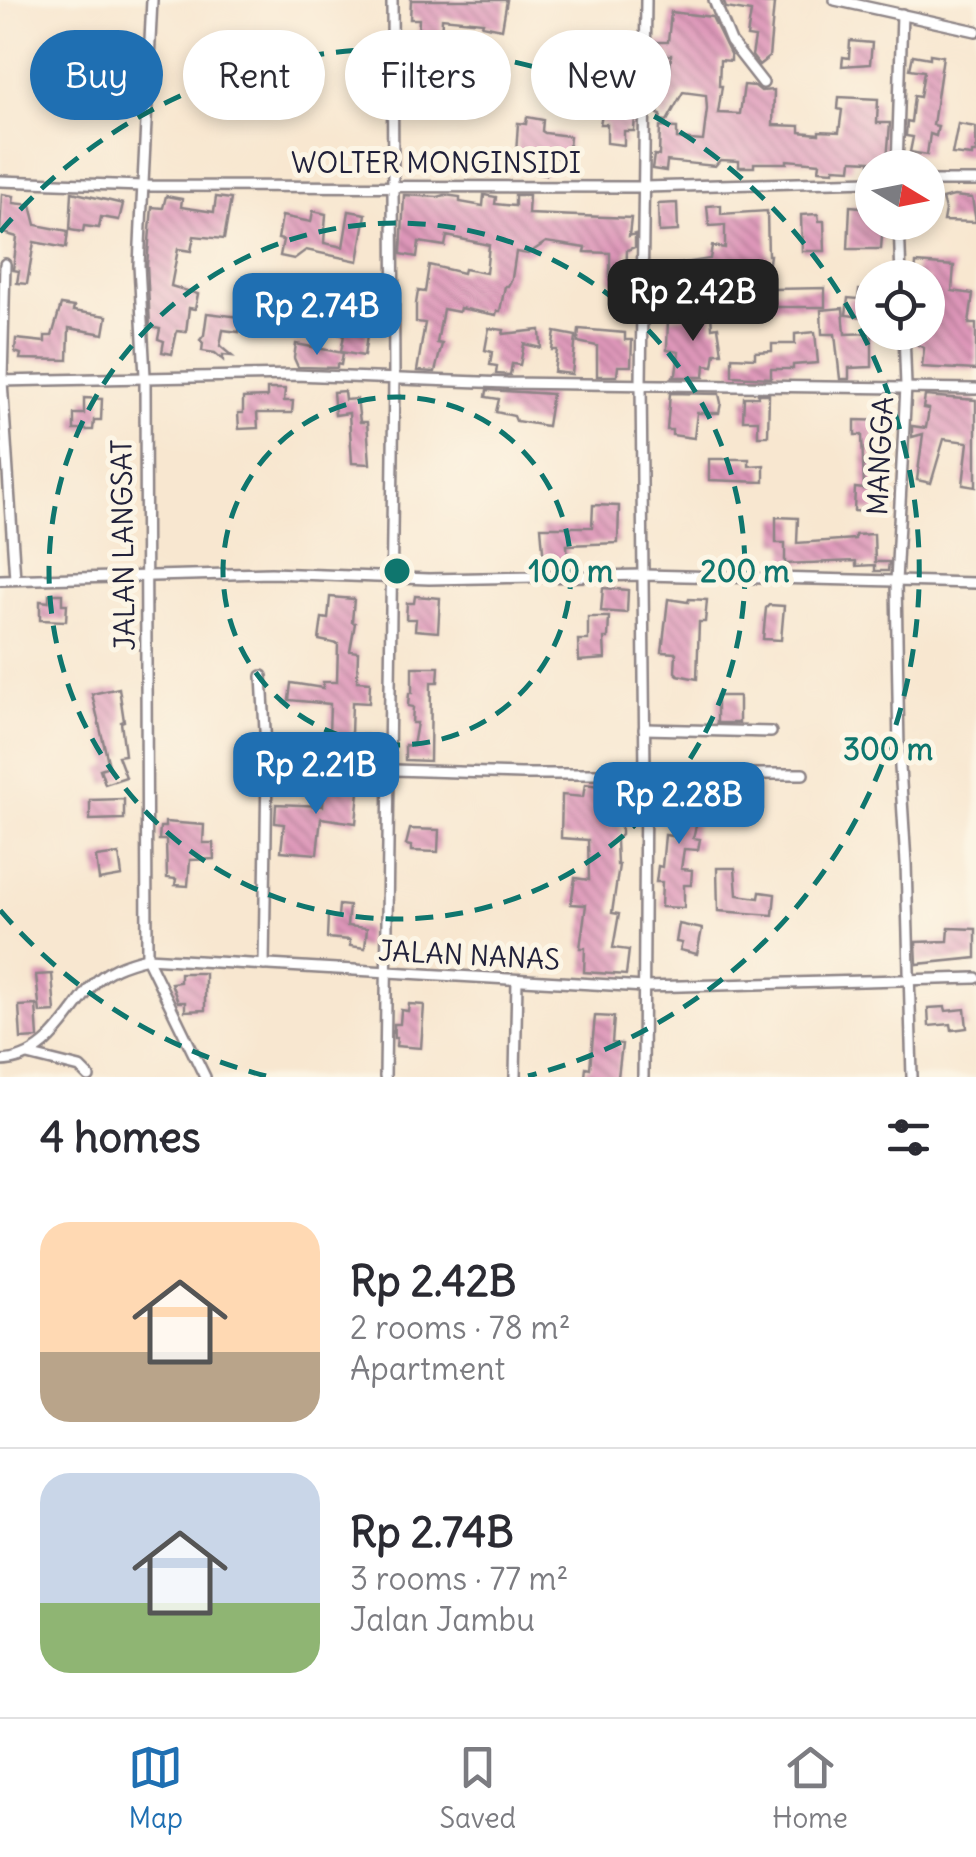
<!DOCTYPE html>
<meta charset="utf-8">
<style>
:root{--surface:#fff;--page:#f2f2f3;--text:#2b2b33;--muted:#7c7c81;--line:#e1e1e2;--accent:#1f6fb2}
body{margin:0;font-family:Delius,sans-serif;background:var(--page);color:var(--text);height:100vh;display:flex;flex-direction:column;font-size:38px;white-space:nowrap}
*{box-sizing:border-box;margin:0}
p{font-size:32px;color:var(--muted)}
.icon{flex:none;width:55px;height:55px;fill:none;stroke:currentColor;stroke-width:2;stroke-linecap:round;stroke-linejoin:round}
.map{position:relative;height:1077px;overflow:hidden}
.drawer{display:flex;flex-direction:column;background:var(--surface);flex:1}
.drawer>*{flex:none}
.top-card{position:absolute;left:30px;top:30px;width:918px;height:90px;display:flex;gap:20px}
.needle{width:65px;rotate:100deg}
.tools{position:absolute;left:855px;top:150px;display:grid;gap:20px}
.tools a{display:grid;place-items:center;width:90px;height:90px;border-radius:50%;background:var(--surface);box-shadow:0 5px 15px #0003;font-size:50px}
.price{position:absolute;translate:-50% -85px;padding:0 22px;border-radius:20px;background:var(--accent);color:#fff;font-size:32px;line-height:65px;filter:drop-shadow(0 2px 5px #0008)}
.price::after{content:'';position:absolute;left:50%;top:60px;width:30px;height:22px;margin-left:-15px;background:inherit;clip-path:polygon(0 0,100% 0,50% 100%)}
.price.active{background:#222;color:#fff}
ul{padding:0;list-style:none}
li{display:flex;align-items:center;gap:30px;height:250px;padding:0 40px}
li+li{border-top:2px solid var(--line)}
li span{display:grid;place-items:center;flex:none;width:280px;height:200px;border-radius:30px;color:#555}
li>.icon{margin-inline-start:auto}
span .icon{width:120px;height:120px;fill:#fffc;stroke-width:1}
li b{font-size:42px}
h2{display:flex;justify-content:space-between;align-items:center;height:120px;padding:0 40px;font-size:42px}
.pill{padding:0 35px;border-radius:45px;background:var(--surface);box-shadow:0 5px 15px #0003;font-size:35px;line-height:90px}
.pill.active{background:var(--accent);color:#fff}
.menu{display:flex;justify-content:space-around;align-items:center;height:140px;border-top:2px solid var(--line);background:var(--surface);font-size:28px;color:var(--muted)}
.menu a{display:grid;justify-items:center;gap:5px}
.menu .active{color:var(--accent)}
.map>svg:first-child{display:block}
</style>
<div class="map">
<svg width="976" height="1077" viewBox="0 0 976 1077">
<defs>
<pattern id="building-back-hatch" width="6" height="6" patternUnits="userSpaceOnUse" patternTransform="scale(2.5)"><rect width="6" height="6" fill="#de97b9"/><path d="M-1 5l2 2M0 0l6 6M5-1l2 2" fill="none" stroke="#b47b98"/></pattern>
</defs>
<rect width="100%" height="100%" fill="#fcf5e5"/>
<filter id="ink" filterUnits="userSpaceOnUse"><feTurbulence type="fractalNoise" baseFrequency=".01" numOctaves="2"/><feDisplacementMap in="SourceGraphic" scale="20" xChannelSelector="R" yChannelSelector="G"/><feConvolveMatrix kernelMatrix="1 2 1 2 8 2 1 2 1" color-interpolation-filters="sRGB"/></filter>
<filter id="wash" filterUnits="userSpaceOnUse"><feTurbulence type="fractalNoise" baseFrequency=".0048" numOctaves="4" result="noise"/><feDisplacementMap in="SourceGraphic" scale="40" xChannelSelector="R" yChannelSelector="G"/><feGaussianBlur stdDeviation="2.25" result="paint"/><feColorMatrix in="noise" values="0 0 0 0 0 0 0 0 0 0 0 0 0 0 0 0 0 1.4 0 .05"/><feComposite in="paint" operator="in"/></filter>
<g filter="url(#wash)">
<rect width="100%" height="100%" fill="#f8e7d0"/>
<g id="blocks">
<g fill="url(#building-back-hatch)">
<polygon points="411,0 507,0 502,29 482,25 483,22 442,18 441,41 456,41 456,55 417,55 419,19 410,19"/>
<polygon points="723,0 774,4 769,57 759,65 752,56 755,38 747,37 751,12 726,8"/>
<polygon points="671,12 712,17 731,56 731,61 720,60 719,86 722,86 718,113 740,114 744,85 755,86 761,91 774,90 773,125 800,126 800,132 819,134 819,131 839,132 842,110 838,109 839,97 878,99 877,123 890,123 887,161 881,161 881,168 870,168 870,161 852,160 851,169 834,168 834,171 819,170 820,163 787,160 787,163 754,163 754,167 739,167 739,161 720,160 715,166 667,161 666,171 652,169 654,155 659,156 660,127 677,128 677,139 703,141 707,109 706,95 683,92 667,121 660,120 661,115 658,114 661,94 653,93 653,81 669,83 671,55 653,55 654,42 668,42"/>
<polygon points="607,40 636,44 634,55 628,54 626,67 612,65 613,60 601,60 601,43 606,43"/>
<polygon points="850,41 872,43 870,64 842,66 843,57 849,58"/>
<polygon points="930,54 943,56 933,125 938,126 936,136 930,134 927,155 910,152 913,137 906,136 907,121 911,122 914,96 920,97 924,71 910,69 913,55 930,58"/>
<polygon points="621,81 637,83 634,131 624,131 624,145 607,143 607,124 600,124 604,105 596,103 603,83 620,85"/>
<polygon points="527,117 543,120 542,131 545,133 570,136 568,159 548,157 546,175 515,169 518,123 526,124"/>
<polygon points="958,124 976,127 976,153 972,153 972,156 952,154"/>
<polygon points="72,192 123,204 119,220 101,217 99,228 84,226 83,232 70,230"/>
<polygon points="2,194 14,196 13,203 31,205 36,225 68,231 66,248 34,242 27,284 17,283 19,271 13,270 17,237 0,232"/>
<polygon points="404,195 438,197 445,195 460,197 460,202 483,206 484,195 496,197 495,204 515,206 515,195 529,195 528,214 631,218 629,236 635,234 635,247 627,250 626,280 621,278 620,284 610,281 610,253 585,252 586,248 546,242 528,254 516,252 512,278 508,286 505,286 500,311 497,311 496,315 460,308 459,312 443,309 437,343 442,344 435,372 417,371 425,323 416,322 416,304 418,291 425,292 429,265 463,273 464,269 486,273 489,245 447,236 445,246 419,242 417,257 401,254"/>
<polygon points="166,196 182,199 181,207 214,212 216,197 231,199 224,239 194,236 191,251 178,249 171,286 198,294 195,309 189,308 186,332 177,331 172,354 162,352 164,341 158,339 160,329 150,327 147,265 152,207 163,208"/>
<polygon points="954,196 972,198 976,222 943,221 945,210 942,199"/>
<polygon points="677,203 678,231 659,232 658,204"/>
<polygon points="721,205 721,214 767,211 768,255 770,255 768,269 756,266 754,274 729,270 725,288 714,286 716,278 683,283 684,301 670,301 669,286 664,287 662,272 665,271 665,266 710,259 712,246 725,248 725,225 709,226 707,206"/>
<polygon points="850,206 872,208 872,222 883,222 881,249 848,249"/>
<polygon points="313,211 326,214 324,243 343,247 349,211 366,214 358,261 306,250 294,259 280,256 283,240 278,239 282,216 311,222"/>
<polygon points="818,214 819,221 824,221 825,251 802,251 801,215"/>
<polygon points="916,263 954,266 952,291 973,294 969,324 976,324 976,370 922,367 924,348 912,342 912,332 928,332 928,278 915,278"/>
<polygon points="825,288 825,307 774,307 773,289"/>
<polygon points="859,290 872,291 872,318 846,315 848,298 858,299"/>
<polygon points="61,305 74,307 73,311 107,316 104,334 69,328 68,360 20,359 21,354 15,352 16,339 45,342 45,336 52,336"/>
<polygon points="843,308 845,334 872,333 872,367 849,368 849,379 840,379 835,334 822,334 821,310"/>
<polygon points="207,313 241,317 239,332 223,330 220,346 232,356 223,355 223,360 215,353 202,351 203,343 200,340 204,335"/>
<polygon points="711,313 712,328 718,327 722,353 715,353 713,366 705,365 704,377 672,377 676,374 679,352 667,350 668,318"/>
<polygon points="356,314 370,316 364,356 341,352 344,335 327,332 330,317 347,321 348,317 355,318"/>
<polygon points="489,328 504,330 503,334 540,330 541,348 524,344 520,365 512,364 510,375 496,374 497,366 490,365 492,352 485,350"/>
<polygon points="579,329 625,333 625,340 632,340 631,366 618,366 617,376 597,376 597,346 578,342"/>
<polygon points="555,332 576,336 572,374 554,372 557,350 552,350"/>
<polygon points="815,332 818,363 793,365 793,369 771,369 771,378 732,376 732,357 755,358 755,352 772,351 772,344 795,344 795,334"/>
<polygon points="296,344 343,353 341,365 337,364 337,368 298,367 294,358"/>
<polygon points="267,389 285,389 284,401 293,401 292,413 257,413 258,428 239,429 238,413 243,413 243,398 267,397"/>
<polygon points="487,390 552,394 547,426 516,421 514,416 496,412 499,399 486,397"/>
<polygon points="344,391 345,400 357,399 360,422 367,422 370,464 352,463 349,413 335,415 333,392"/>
<polygon points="670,393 719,394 721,403 719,413 697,413 694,438 672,435 672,430 667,430"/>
<polygon points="758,394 769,394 768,436 758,436 758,420 743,420 744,397 758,397"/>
<polygon points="925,396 976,400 976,487 963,485 968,442 944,439 931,483 917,480 923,434 912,437 912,426 926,428 929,409 923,408"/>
<polygon points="84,398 102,399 101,420 94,420 93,430 74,430 74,414 84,414"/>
<polygon points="855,420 886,421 885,434 874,434 872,453 871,460 878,460 877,512 854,511 855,488 864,489 862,435 855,435"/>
<polygon points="709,459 749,459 749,466 764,465 764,482 709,480"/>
<polygon points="593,505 619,506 618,543 567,545 568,560 544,562 541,527 592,527"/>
<polygon points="776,517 798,518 797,543 855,539 855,535 874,534 875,562 889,562 888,571 875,571 875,565 856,566 856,561 785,564 785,543 776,543"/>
<polygon points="603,588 628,590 627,613 601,611"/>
<polygon points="49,594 62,594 62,604 67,604 66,621 40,620 40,601 49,602"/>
<polygon points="415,596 440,598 438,632 415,630 416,619 406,619 407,603 414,603"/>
<polygon points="330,597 354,599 352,622 355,623 350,651 358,652 357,681 370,682 369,703 352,702 351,735 366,735 367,761 351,761 352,752 324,751 324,760 275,758 274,746 303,748 303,739 328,738 329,734 330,704 289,700 291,683 323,688 323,682 337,682 338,644 319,640 322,618 328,619"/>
<polygon points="668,599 688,602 689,599 707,600 705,622 699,622 697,679 678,675 675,672 676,653 662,652"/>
<polygon points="769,605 784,606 781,640 763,639 766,608"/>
<polygon points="588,617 609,617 608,638 604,638 605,659 579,661 578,640 588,640"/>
<polygon points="412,667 439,667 438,682 431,682 430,761 405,760 405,745 413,746 417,723 412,723 413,707 408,706 409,693 412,693"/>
<polygon points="119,688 124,721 121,722 125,755 118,756 126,777 105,784 100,769 109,766 92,694"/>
<rect x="717" y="696" width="22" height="27"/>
<polygon points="325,779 344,781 344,789 359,791 356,823 321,818 317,854 281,851 284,824 275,823 276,804 323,806"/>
<polygon points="585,784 607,787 602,819 610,819 610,825 621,826 621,835 616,840 617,865 619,865 612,913 619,914 613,948 629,950 626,975 584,972 585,948 580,948 586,905 571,904 575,878 589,880 588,840 561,838 562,795 583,797"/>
<polygon points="722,784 756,787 755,804 721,802"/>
<polygon points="670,789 704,793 693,838 700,839 698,850 684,849 681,869 692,870 691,885 684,885 684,908 661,907 662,882 656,882 658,866 662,867 665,835 672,836 676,806 668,805"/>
<polygon points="124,799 124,819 90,820 90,800"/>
<polygon points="165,822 204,825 203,843 213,843 214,859 190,860 188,886 175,885 176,879 167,878 166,840 159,840 160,827 165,827"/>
<polygon points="410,829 439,830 438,852 411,851 411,846 406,845"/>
<polygon points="119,854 122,876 99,880 96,857"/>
<polygon points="717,868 735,868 737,895 759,898 760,892 775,894 773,915 718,911"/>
<polygon points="339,905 349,906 347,926 367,928 365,948 350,946 350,940 327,938 328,916 338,917"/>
<polygon points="679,924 702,929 697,954 680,950 682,943 676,942"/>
<polygon points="949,928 976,929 976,958 917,964 916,942 948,941"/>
<polygon points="180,973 205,973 205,1010 185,1011 185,1002 178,1002 171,983 180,982"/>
<polygon points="52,974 55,1012 40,1013 36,975"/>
<polygon points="409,1004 424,1005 421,1048 396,1046 397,1038 394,1038 394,1024 400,1024 401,1010 408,1011"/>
<polygon points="36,1005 38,1038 21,1039 19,1006"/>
<polygon points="945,1007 946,1011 965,1009 967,1028 952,1030 951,1024 929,1026 928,1008"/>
<polygon points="595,1016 614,1017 612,1043 622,1044 618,1077 585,1077 586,1067 590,1068"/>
</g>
</g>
</g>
<g filter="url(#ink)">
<use href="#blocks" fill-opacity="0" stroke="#8d8486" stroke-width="2.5"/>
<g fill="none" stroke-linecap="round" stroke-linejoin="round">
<defs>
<g id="street">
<polyline points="152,0 139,265 145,376 147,958 205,1077"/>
<polyline points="714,0 731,42 763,83"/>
<polyline points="835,0 976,31"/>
<polyline points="897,168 902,14"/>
<polyline points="0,181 142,186 644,187 872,181"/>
<polyline points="928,181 976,181"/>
<polyline points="899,222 901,278"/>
<polyline points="5,264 2,381 15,579"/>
<polyline points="904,332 906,386 896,582 899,751 906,863 912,1077"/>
<polyline points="0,381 294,375 507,383 976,389"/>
<polyline points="0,580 271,573 429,579 644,575 976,583"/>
<polyline points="262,676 267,766 264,965"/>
<polyline points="644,729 771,732"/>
<polyline points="267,766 521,774 803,774"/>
<polyline points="28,1055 80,1068 89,1077"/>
<path d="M0,1061C46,1060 65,1018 91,987C105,970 126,963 147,958L645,987L976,978"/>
<polyline points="385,1077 394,377 392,0"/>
<polyline points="515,1077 517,980"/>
<polyline points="643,1077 645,773 641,384 646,0"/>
</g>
</defs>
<use href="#street" stroke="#8d8486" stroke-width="14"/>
<use href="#street" stroke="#fff" stroke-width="9"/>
</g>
</g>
<g fill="none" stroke="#0f766e" stroke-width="5" stroke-dasharray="18 12">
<circle cx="397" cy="571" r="174"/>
<circle cx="397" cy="571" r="348"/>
<path d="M266 1076A522 522 0 0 1 0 910M0 232A522 522 0 1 1 528 1076"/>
</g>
<g text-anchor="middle" stroke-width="10" stroke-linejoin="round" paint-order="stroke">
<g font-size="28" fill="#22223b" stroke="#fcf5e5">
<text x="436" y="173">WOLTER MONGINSIDI</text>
<text transform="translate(880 456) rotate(-87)" y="10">MANGGA</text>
<text transform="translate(123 545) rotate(-91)" y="10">JALAN LANGSAT</text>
<text transform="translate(469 955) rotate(3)" y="10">JALAN NANAS</text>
</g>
</g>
<circle cx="397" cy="571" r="15" fill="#0f766e" stroke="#fcf5e5" stroke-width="5"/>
<g font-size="30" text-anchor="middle" font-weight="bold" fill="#0f766e" stroke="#fcf5e5" stroke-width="10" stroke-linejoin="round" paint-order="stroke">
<text x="571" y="582">100 m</text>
<text x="745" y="582">200 m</text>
<text x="888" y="760">300 m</text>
</g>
</svg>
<div class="tools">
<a><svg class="needle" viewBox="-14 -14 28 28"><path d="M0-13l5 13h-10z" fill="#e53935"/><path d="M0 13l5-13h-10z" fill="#7c7c81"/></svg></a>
<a><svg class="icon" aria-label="locate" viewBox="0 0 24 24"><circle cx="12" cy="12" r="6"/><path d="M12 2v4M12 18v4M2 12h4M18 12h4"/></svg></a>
</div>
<b class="price active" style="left:693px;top:344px">Rp 2.42B</b>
<b class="price" style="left:317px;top:358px">Rp 2.74B</b>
<b class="price" style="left:316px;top:817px">Rp 2.21B</b>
<b class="price" style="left:679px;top:847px">Rp 2.28B</b>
<div class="top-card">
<a class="pill active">Buy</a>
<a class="pill">Rent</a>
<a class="pill">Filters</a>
<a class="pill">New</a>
</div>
</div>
<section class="drawer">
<h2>4 homes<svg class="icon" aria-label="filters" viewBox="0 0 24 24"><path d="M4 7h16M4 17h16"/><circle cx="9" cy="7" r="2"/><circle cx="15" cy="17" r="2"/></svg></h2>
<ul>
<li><span style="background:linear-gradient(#ffd9b3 65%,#b9a48a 0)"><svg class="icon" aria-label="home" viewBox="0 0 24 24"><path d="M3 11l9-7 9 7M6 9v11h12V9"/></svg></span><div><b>Rp 2.42B</b><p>2 rooms · 78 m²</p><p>Apartment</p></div></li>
<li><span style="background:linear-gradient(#c9d6e8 65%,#8fb573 0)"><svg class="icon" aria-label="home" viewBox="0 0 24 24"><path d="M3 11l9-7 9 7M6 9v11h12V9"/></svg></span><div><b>Rp 2.74B</b><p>3 rooms · 77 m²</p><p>Jalan Jambu</p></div></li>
</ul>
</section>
<nav class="menu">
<a class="active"><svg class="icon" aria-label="map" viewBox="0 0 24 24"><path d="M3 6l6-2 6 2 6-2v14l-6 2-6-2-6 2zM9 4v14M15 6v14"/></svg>Map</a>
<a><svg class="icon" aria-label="saved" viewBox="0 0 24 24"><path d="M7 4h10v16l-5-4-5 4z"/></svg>Saved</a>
<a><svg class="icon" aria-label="home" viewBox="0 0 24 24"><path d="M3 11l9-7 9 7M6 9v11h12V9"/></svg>Home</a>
</nav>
